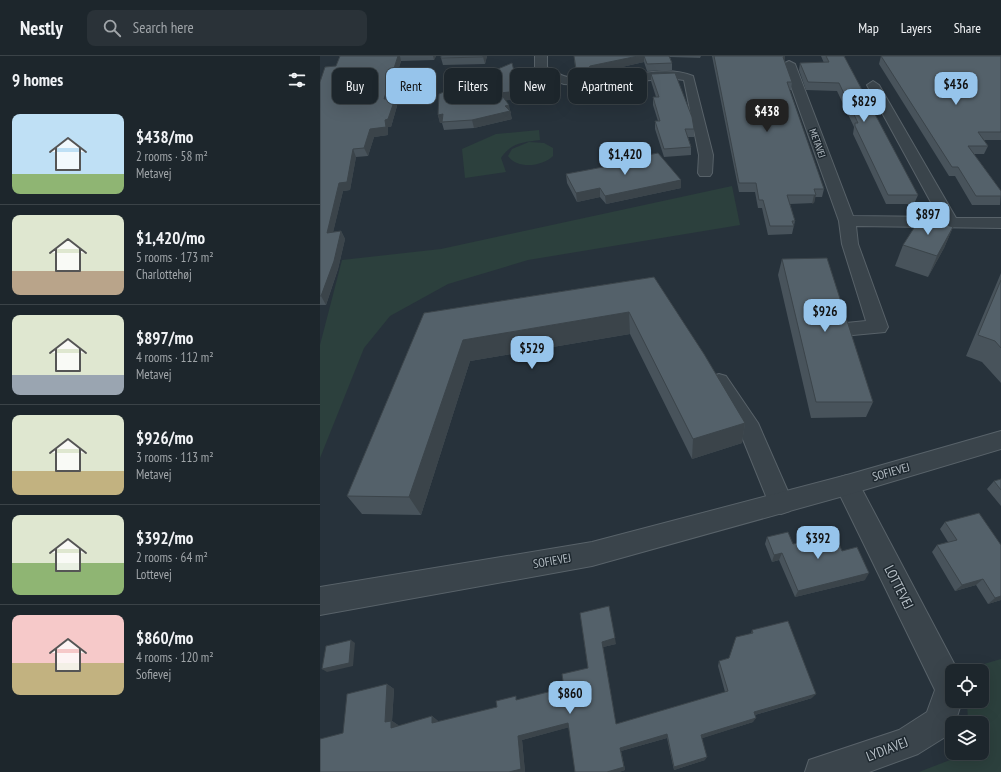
<!DOCTYPE html>
<meta charset="utf-8">
<style>
:root{--surface:#1d262c;--page:#2a3238;--text:#f1f3f6;--muted:#a0a5a9;--line:#3b4348;--accent:#96c4eb}
body{margin:0;font-family:"PT Sans Narrow",sans-serif;background:var(--page);color:var(--text);height:100vh;display:flex;flex-direction:column;font-size:15px;white-space:nowrap}
*{box-sizing:border-box;margin:0}
p{font-size:13px;color:var(--muted)}
.icon{flex:none;width:22px;height:22px;fill:none;stroke:currentColor;stroke-width:2;stroke-linecap:round;stroke-linejoin:round}
.map{position:relative;flex:1;overflow:hidden}
.side{display:flex;flex-direction:column;background:var(--surface);width:320px}
.side>*{flex:none}
.guide{position:absolute;left:12px;top:12px;width:380px;height:36px;display:flex;gap:8px}
.controls{position:absolute;left:625px;top:608px;display:grid;gap:8px}
.controls a{display:grid;place-items:center;width:44px;height:44px;border-radius:8px;background:var(--surface);box-shadow:0 4px 16px #0002,0 0 0 1px var(--line);font-size:20px}
.price{position:absolute;translate:-50% -34px;padding:0 9px;border-radius:8px;background:var(--accent);color:#111;font-size:13px;line-height:26px;filter:drop-shadow(0 1px 2px #0008)}
.price::after{content:'';position:absolute;left:50%;top:24px;width:12px;height:9px;margin-left:-6px;background:inherit;clip-path:polygon(0 0,100% 0,50% 100%)}
.price.selected{background:#222;color:#fff}
ul{padding:0;list-style:none}
li{display:flex;align-items:center;gap:12px;height:100px;padding:0 12px}
li+li{border-top:1px solid var(--line)}
li span{display:grid;place-items:center;flex:none;width:112px;height:80px;border-radius:8px;color:#555}
li>.icon{margin-inline-start:auto}
span .icon{width:48px;height:48px;fill:#fffc;stroke-width:1}
li b{font-size:17px}
h2{display:flex;justify-content:space-between;align-items:center;height:48px;padding:0 12px;font-size:17px}
.tag{padding:0 14px;border-radius:8px;background:var(--surface);box-shadow:0 4px 16px #0002,0 0 0 1px var(--line);font-size:14px;line-height:36px}
.tag.selected{background:var(--accent);color:#111}
header{display:flex;align-items:center;gap:24px;box-sizing:border-box;height:56px;padding:0 20px;background:var(--surface);border-bottom:1px solid var(--line)}
header strong{font-size:19px}
nav{display:flex;gap:22px;margin-inline-start:auto;font-size:14px}
.search{width:280px;height:36px;background:var(--page);display:flex;align-items:center;gap:10px;box-sizing:border-box;padding:0 14px;border-radius:8px;color:var(--muted);font-size:15px}
main{display:flex;flex:1;min-height:0}
.map>svg:first-child{display:block}
</style>
<header>
<strong>Nestly</strong>
<div class="search"><svg class="icon" aria-label="search" viewBox="0 0 24 24"><circle cx="10" cy="10" r="6"/><path d="M15 15l6 6"/></svg>Search here</div>
<nav><a>Map</a><a>Layers</a><a>Share</a></nav>
</header>
<main>
<section class="side">
<h2>9 homes<svg class="icon" aria-label="filters" viewBox="0 0 24 24"><path d="M4 7h16M4 17h16"/><circle cx="9" cy="7" r="2"/><circle cx="15" cy="17" r="2"/></svg></h2>
<ul>
<li><span style="background:linear-gradient(#bfe0f5 75%,#8fb573 0)"><svg class="icon" aria-label="home" viewBox="0 0 24 24"><path d="M3 11l9-7 9 7M6 9v11h12V9"/></svg></span><div><b>$438/mo</b><p>2 rooms · 58 m²</p><p>Metavej</p></div></li>
<li><span style="background:linear-gradient(#dfe7d0 70%,#b9a48a 0)"><svg class="icon" aria-label="home" viewBox="0 0 24 24"><path d="M3 11l9-7 9 7M6 9v11h12V9"/></svg></span><div><b>$1,420/mo</b><p>5 rooms · 173 m²</p><p>Charlottehøj</p></div></li>
<li><span style="background:linear-gradient(#dfe7d0 75%,#9aa5b1 0)"><svg class="icon" aria-label="home" viewBox="0 0 24 24"><path d="M3 11l9-7 9 7M6 9v11h12V9"/></svg></span><div><b>$897/mo</b><p>4 rooms · 112 m²</p><p>Metavej</p></div></li>
<li><span style="background:linear-gradient(#dfe7d0 70%,#c2b280 0)"><svg class="icon" aria-label="home" viewBox="0 0 24 24"><path d="M3 11l9-7 9 7M6 9v11h12V9"/></svg></span><div><b>$926/mo</b><p>3 rooms · 113 m²</p><p>Metavej</p></div></li>
<li><span style="background:linear-gradient(#dfe7d0 60%,#8fb573 0)"><svg class="icon" aria-label="home" viewBox="0 0 24 24"><path d="M3 11l9-7 9 7M6 9v11h12V9"/></svg></span><div><b>$392/mo</b><p>2 rooms · 64 m²</p><p>Lottevej</p></div></li>
<li><span style="background:linear-gradient(#f6c9c9 60%,#c2b280 0)"><svg class="icon" aria-label="home" viewBox="0 0 24 24"><path d="M3 11l9-7 9 7M6 9v11h12V9"/></svg></span><div><b>$860/mo</b><p>4 rooms · 120 m²</p><p>Sofievej</p></div></li>
</ul>
</section>
<div class="map">
<svg width="681" height="716" viewBox="0 0 681 716">
<rect width="100%" height="100%" fill="#27323b"/>
<g fill="#2c403d">
<path d="M219,74L220,84C204,86 190,87 181,102L186,116L145,122L142,93L176,78Z"/>
<path d="M209,86L224,87L233,92V100C223,110 198,114 188,100L192,93Z"/>
<polygon points="412,130 420,169 208,204 128,228 70,260 44,292 0,402 0,289 22,204 121,193"/>
<polygon points="681,603 681,716 599,716 648,697 662,697 662,667 648,667 647,645 662,645 662,615 647,615 647,613"/>
</g>
<g fill="none" stroke-linecap="round" stroke-linejoin="round">
<defs>
<g id="minor">
<path d="M215,0H227V11C268,43 330,2 373,20L393,99L392,117L390,120H380L378,117L379,99L364,24L349,22L275,30L244,28L227,22L217,14L215,12Z"/>
<polygon points="469,5 475,8 533,160 619,161 547,29 553,25 559,29 636,162 681,162 681,172 536,170 538,188 568,271 565,276 533,279 526,277 523,272 526,267 546,265 522,188 519,165 463,8"/>
<polygon points="399,318 406,320 438,367 473,447 470,455 461,458 452,455 420,376 388,326 392,320"/>
<polygon points="527,419 536,422 638,615 632,615 632,645 642,645 635,667 632,667 630,678 598,698 549,716 485,716 489,704 579,674 607,656 615,634 515,429 518,422"/>
</g>
<polygon id="tertiary" points="681,375 681,393 527,439 272,510 0,559 0,531 272,486 527,419"/>
</defs>
<use href="#minor" stroke="#586269" stroke-width="2"/>
<use href="#tertiary" stroke="#586269" stroke-width="2"/>
<use href="#minor" fill="#3a444b" fill-rule="evenodd"/>
<use href="#tertiary" fill="#3a444b" fill-rule="evenodd"/>
</g>
<g fill="#48535b">
<polygon points="20,0 116,0 114,4 81,5 69,43 75,43 77,50 71,71 68,71 68,79 54,81 48,100 36,101 30,134 23,135 13,176 21,175 25,183 18,213 6,249 0,249 0,26 16,10"/>
<polygon points="167,0 165,8 123,9 121,2"/>
<polygon points="254,0 381,0 380,2 350,1 352,7 352,14 327,15 324,6 271,18 268,22 256,21"/>
<polygon points="392,0 465,0 464,6 472,26 471,34 469,34 504,133 502,141 495,141 494,147 470,148 475,165 472,178 448,179 442,152 438,152 435,136 419,136"/>
<polygon points="501,0 524,0 598,139 594,148 566,148 533,78 534,71 517,35 486,34 479,14 480,7 504,7"/>
<polygon points="561,0 681,0 681,84 664,84 668,90 664,98 654,98 681,135 680,149 652,149 635,120 629,120 559,8"/>
<polygon points="331,18 374,73 374,81 368,81 371,91 371,99 344,101 335,73 335,65 338,65 333,49 333,41 336,41 331,25"/>
<polygon points="119,38 201,43 186,44 191,57 190,57 192,63 154,72 124,74 122,67 120,67 118,59"/>
<polygon points="301,104 361,132 286,148 280,141 257,146 247,127 246,118 294,109 302,106"/>
<polygon points="633,171 624,192 608,221 575,210 583,189"/>
<polygon points="462,203 553,346 546,361 491,362 458,219"/>
<polygon points="681,217 681,327 662,306 646,300"/>
<polygon points="334,221 425,367 422,387 372,403 310,278 150,305 101,459 42,458 27,440 104,257"/>
<polygon points="681,423 681,450 667,433 674,425"/>
<polygon points="625,466 681,489 681,544 668,548 656,529 635,535 612,496 617,489 628,486 620,473"/>
<polygon points="447,481 473,488 522,495 545,524 475,541 459,504 452,506 445,488"/>
<polygon points="260,557 296,588 283,591 296,668 405,636 398,610 399,605 409,602 431,578 432,574 492,642 435,659 433,666 382,682 385,704 354,714 347,682 301,695 305,714 299,716 255,716 249,671 202,684 205,716 23,677 67,628 74,633 72,665 78,669 78,670 112,660 118,665 118,666 177,651 199,644 244,632 268,612"/>
</g>
<g fill="#3b444a">
<polygon points="78,0 80,0 81,5 66,51 64,43"/>
<polygon points="113,0 116,0 114,4"/>
<polygon points="163,0 167,0 165,8 163,1"/>
<polygon points="318,0 324,0 324,6 271,18 268,22 267,14 270,10"/>
<polygon points="464,0 465,0 464,6 463,1"/>
<polygon points="262,27 262,31 259,37 258,33"/>
<polygon points="199,35 201,43 181,45 180,37"/>
<polygon points="75,43 77,50 71,71 68,71 68,79 54,81 48,100 44,92 50,73 65,64"/>
<polygon points="189,49 192,63 154,72 152,64 185,50"/>
<polygon points="123,58 125,66 120,67 118,59"/>
<polygon points="33,93 36,101 30,134 23,135 11,185 7,177 19,127"/>
<polygon points="361,124 361,132 286,148 285,140"/>
<polygon points="280,132 280,141 257,146 256,137"/>
<polygon points="494,139 496,139 494,147 492,148"/>
<polygon points="633,171 624,192 608,221 617,200"/>
<polygon points="21,175 25,183 18,213 6,249 1,240"/>
<polygon points="309,256 310,278 150,305 101,459 89,441 143,284"/>
<polygon points="425,367 422,387 372,403 373,383"/>
<polygon points="462,497 459,504 452,506 454,499"/>
<polygon points="549,517 545,524 475,541 478,535"/>
<polygon points="663,523 656,529 635,535 642,529"/>
<polygon points="681,540 681,544 668,548 675,542"/>
<polygon points="295,582 296,588 283,591 297,672 282,586"/>
<polygon points="31,584 35,587 33,610 7,616 2,613"/>
<polygon points="67,628 74,633 72,665 78,669 78,676 71,672 65,666"/>
<polygon points="496,638 492,642 431,660 434,656"/>
<polygon points="112,660 118,665 118,671 112,667"/>
<polygon points="436,662 433,666 380,683 381,679"/>
<polygon points="248,667 250,671 202,684 205,716 189,716 198,680"/>
<polygon points="347,678 347,682 301,695 305,714 299,716 287,716 300,692"/>
<polygon points="387,701 385,704 354,714 354,711"/>
</g>
<g fill="#54616a" stroke="#3b444a">
<polygon points="20,0 78,0 64,43 75,43 68,63 65,64 66,71 50,73 44,92 33,93 27,126 19,127 7,177 21,175 14,205 1,240 0,240 0,26 5,11 16,10"/>
<polygon points="121,0 163,0 163,1 121,2"/>
<polygon points="254,0 318,0 270,10 267,14 256,13"/>
<polygon points="324,0 349,0 352,7 327,8"/>
<polygon points="394,0 464,0 463,1 472,26 467,26 504,133 494,133 496,139 467,139 475,165 472,165 474,170 450,170 443,144 439,144 436,127 419,127"/>
<polygon points="506,0 524,0 598,139 568,139 535,70 535,67 538,67 519,27 488,26 480,7 509,6"/>
<polygon points="561,0 681,0 681,76 658,76 668,90 648,90 681,135 681,140 656,140 638,111 632,111"/>
<polygon points="192,7 199,35 180,37 189,49 185,50 190,55 152,64 122,66 123,58 118,59 119,38"/>
<polygon points="355,17 372,61 374,73 365,73 371,91 344,93 335,65 340,65 333,41 339,41 331,18"/>
<polygon points="257,26 262,27 258,33"/>
<polygon points="338,97 361,124 285,140 280,132 256,137 246,118 294,109 303,106 301,104"/>
<polygon points="601,161 633,171 617,200 583,189"/>
<polygon points="507,202 553,346 496,346 462,203"/>
<polygon points="334,221 384,298 425,367 373,383 309,256 143,284 89,441 27,440 104,257"/>
<polygon points="681,224 681,292 675,285 658,279"/>
<polygon points="681,423 681,434 674,425"/>
<polygon points="659,457 681,489 681,540 675,542 663,523 642,529 617,489 637,484 625,466"/>
<polygon points="468,476 473,488 515,478 522,495 537,491 549,517 478,535 462,497 454,499 447,481"/>
<polygon points="289,550 295,582 282,586 296,668 408,635 399,605 409,602 416,581 433,577 432,574 468,565 496,638 434,656 436,662 381,679 387,701 354,711 347,678 300,692 304,711 287,716 255,716 248,667 198,680 201,713 189,716 0,716 0,683 23,677 27,638 67,628 65,666 71,665 71,672 112,660 112,667 177,651 176,645 196,640 196,644 244,632 242,618 268,612 260,557"/>
<polygon points="31,584 29,607 2,613 6,590"/>
</g>
<g text-anchor="middle" stroke-width="3" stroke-linejoin="round" paint-order="stroke">
<g font-size="10" fill="#b6bfc6" stroke="#1f2930">
<text transform="translate(498 87) rotate(70)" y="4">METAVEJ</text>
</g>
<g font-size="12" fill="#b6bfc6" stroke="#1f2930">
<text transform="translate(571 416) rotate(-16)" y="4">SOFIEVEJ</text>
<text transform="translate(232 505) rotate(-10)" y="4">SOFIEVEJ</text>
</g>
<g font-size="14" fill="#b6bfc6" stroke="#1f2930">
<text transform="translate(579 531) rotate(63)" y="5">LOTTEVEJ</text>
<text transform="translate(567 693) rotate(-21)" y="5">LYDIAVEJ</text>
</g>
</g>
</svg>
<div class="controls">
<a><svg class="icon" aria-label="locate" viewBox="0 0 24 24"><circle cx="12" cy="12" r="6"/><path d="M12 2v4M12 18v4M2 12h4M18 12h4"/></svg></a>
<a><svg class="icon" aria-label="layers" viewBox="0 0 24 24"><path d="M12 4l9 5-9 5-9-5zM3 14l9 5 9-5"/></svg></a>
</div>
<b class="price" style="left:636px;top:50px">$436</b>
<b class="price" style="left:544px;top:67px">$829</b>
<b class="price selected" style="left:447px;top:77px">$438</b>
<b class="price" style="left:305px;top:120px">$1,420</b>
<b class="price" style="left:608px;top:180px">$897</b>
<b class="price" style="left:505px;top:277px">$926</b>
<b class="price" style="left:212px;top:314px">$529</b>
<b class="price" style="left:498px;top:504px">$392</b>
<b class="price" style="left:250px;top:659px">$860</b>
<div class="guide">
<a class="tag">Buy</a>
<a class="tag selected">Rent</a>
<a class="tag">Filters</a>
<a class="tag">New</a>
<a class="tag">Apartment</a>
</div>
</div>
</main>
